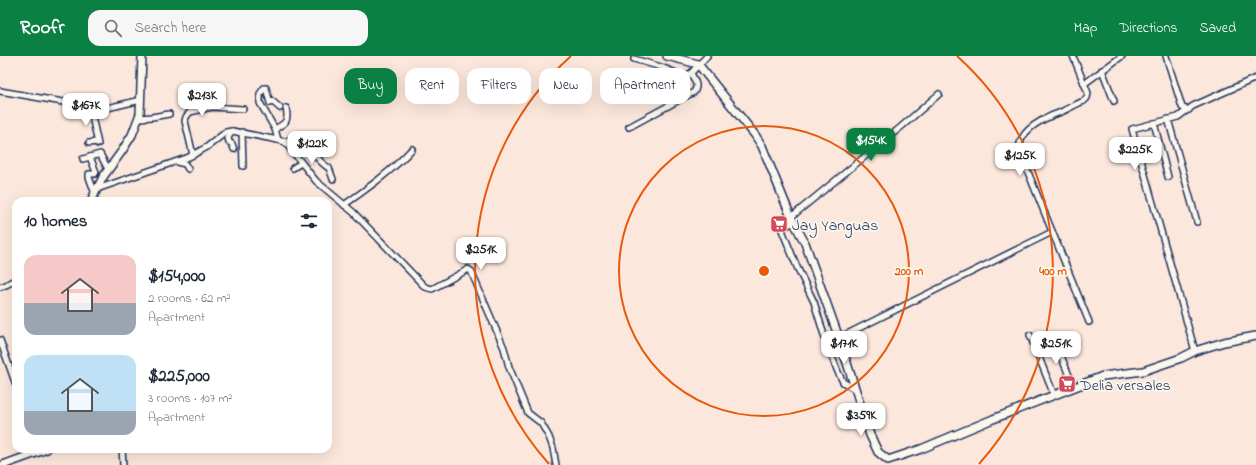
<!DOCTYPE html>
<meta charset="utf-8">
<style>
:root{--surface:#fff;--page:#f6f6f7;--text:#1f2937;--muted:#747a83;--accent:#0b8043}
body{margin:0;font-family:"Indie Flower",sans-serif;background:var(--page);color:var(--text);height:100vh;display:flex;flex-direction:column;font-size:15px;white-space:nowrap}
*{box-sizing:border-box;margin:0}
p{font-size:13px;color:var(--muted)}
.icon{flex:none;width:22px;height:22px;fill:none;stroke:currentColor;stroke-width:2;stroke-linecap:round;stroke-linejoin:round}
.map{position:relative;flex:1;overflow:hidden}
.drawer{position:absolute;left:12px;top:141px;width:320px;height:256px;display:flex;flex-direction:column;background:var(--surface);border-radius:12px;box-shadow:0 4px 16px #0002}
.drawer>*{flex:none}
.banner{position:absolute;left:344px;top:12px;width:380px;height:36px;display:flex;gap:8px}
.price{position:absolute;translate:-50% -34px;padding:0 9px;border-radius:8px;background:#fff;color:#222;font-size:13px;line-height:26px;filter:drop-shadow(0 1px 2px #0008)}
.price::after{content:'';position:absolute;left:50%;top:24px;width:12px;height:9px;margin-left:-6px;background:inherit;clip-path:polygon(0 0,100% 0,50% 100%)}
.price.selected{background:var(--accent);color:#fff}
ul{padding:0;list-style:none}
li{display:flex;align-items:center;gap:12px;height:100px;padding:0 12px}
li span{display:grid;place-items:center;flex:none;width:112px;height:80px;border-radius:12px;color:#555}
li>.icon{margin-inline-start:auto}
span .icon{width:48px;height:48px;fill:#fffc;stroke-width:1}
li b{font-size:17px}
h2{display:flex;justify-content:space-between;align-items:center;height:48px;padding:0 12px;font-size:17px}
.pill{padding:0 14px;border-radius:12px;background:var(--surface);box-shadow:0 4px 16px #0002;font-size:14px;line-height:36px}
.pill.selected{background:var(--accent);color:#fff}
header{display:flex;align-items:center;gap:24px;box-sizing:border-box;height:56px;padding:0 20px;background:var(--accent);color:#fff}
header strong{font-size:19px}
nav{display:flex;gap:22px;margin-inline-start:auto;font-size:14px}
.search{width:280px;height:36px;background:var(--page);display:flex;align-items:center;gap:10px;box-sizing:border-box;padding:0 14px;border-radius:12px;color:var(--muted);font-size:15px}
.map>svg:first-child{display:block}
</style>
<header>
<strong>Roofr</strong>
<div class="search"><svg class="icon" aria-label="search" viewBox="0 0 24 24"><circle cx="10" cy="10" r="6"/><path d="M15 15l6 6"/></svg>Search here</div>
<nav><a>Map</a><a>Directions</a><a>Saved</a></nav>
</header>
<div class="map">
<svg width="1256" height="409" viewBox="0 0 1256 409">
<rect width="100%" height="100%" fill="#fce7dc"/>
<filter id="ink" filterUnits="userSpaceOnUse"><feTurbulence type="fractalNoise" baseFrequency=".025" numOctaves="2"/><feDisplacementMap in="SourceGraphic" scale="8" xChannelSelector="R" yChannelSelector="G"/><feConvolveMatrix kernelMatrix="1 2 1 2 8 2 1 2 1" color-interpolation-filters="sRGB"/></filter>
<g filter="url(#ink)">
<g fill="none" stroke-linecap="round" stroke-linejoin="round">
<defs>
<g id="minor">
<path d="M1073,0L1088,37L1087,42L1084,45C1076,48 1068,53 1061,56C1044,62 1019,73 1019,94L1089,266"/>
<polyline points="1166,0 1182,51 1183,52 1189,54"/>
<polyline points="634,3 661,11 681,19 687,19 691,17 707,0"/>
<polyline points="1102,14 1114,45"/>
<polyline points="1084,28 1122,0"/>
<polyline points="0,35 103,53 141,44"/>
<polyline points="272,45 280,52"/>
<polyline points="270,47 266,32 264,32 260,38 260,47 275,73 278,84"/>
<polyline points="90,51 98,88"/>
<polyline points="139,62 152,61 169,58"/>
<polyline points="1168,63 1197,166"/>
<polyline points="1154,67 1168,121"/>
<path d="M629,71L694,36C699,29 694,24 691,17"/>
<path d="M275,73C286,67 289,65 286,52"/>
<polyline points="232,75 228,82 229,86 232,88 234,93"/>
<polyline points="242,76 243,110"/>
<polyline points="285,86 296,81"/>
<polyline points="89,87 97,86"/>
<path d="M307,91C313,84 318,83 326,89"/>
<path d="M291,94C307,79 315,105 329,112L333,123"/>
<polyline points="193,99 185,65 186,61 190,56 212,51 243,53"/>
<polyline points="90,101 96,116 95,118 89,118 89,121 95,138"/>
<polyline points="83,103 100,98 108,113"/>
<polyline points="177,106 185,108 188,113"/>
<polyline points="293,112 301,107"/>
<polyline points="97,133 189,101 207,91 226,76 232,75 278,84 285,86 316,125 353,156 425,231 432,233 467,214 468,213 471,215 504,292 509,311 528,357 541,367 549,381 553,392 556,409"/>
<path d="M344,149C368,132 392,115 412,93"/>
<polyline points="791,161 901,71 939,38"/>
<polyline points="794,166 784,171 782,174 797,211 814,246 827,289 838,316 843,326 856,334"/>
<polyline points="0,231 6,229 16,223"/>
<polyline points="1030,279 1054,339"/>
<polyline points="1053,280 1074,332"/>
<polyline points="839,282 1052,176"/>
<polyline points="0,284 16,329"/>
<polyline points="1195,295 1132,73 1178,61 1193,50 1256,22"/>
<polyline points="122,393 123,409"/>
</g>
<g id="tertiary">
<polyline points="667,0 698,8 755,79 762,90 791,161 805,187 839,282 870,379 878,396 888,404 921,393 993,363 1103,320 1143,315 1181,302 1195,295 1224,286 1256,280"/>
<polyline points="91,145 103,121 122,95 132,79 140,58 142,0"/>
<polyline points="3,409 47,393"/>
</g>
</defs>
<use href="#minor" stroke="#1b2f5e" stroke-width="8"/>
<use href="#tertiary" stroke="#1b2f5e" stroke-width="10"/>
<use href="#minor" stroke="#fbf7ec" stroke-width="5"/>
<use href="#tertiary" stroke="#fbf7ec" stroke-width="7"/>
</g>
</g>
<g fill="none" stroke="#e8590c" stroke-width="2">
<circle cx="764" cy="215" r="145"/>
<path d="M549 408A289 289 0 0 1 571 0M957 0A289 289 0 0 1 979 408"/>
</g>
<defs>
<symbol id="supermarket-square" viewBox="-11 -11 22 22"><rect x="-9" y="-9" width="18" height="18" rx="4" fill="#d1495b" stroke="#fbf7ec"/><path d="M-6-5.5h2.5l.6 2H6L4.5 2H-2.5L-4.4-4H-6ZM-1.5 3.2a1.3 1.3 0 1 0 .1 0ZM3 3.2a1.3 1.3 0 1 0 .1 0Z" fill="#fff"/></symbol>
</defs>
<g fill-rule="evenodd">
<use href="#supermarket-square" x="769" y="158" width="20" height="20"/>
<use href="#supermarket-square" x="1057" y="318" width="20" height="20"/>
</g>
<g text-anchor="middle" stroke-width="3.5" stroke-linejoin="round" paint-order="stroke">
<g font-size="16" fill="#1b2f5e" stroke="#fbf7ec" text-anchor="start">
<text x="792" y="174">Jay Yanguas</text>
<text x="1080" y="334">Delia versales</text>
</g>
</g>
<circle cx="764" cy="215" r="6" fill="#e8590c" stroke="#fbf7ec" stroke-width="2"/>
<g font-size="12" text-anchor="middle" font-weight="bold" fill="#e8590c" stroke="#fbf7ec" stroke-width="3.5" stroke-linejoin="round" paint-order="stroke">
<text x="909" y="219">200 m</text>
<text x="1053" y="219">400 m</text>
</g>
</svg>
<b class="price" style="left:202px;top:61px">$213K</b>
<b class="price" style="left:86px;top:71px">$167K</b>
<b class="price selected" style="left:871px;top:106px">$154K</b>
<b class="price" style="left:312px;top:109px">$122K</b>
<b class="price" style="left:1135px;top:115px">$225K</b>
<b class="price" style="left:1020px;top:121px">$125K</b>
<b class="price" style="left:481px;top:215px">$251K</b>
<b class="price" style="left:844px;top:309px">$171K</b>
<b class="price" style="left:1056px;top:309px">$251K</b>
<b class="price" style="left:861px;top:381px">$359K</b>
<div class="banner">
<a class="pill selected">Buy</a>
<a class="pill">Rent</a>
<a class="pill">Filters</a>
<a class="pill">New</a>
<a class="pill">Apartment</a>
</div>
<section class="drawer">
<h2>10 homes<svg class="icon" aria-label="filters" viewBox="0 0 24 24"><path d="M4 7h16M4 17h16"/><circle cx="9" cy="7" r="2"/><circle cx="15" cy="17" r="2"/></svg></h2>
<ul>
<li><span style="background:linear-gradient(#f6c9c9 60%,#9aa5b1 0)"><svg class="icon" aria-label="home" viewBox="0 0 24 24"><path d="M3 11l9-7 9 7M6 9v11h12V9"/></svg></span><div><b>$154,000</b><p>2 rooms · 62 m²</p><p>Apartment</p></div></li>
<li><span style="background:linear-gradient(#bfe0f5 70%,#9aa5b1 0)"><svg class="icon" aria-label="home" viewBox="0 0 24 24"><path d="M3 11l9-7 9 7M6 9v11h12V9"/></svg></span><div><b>$225,000</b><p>3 rooms · 107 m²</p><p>Apartment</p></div></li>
</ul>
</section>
</div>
